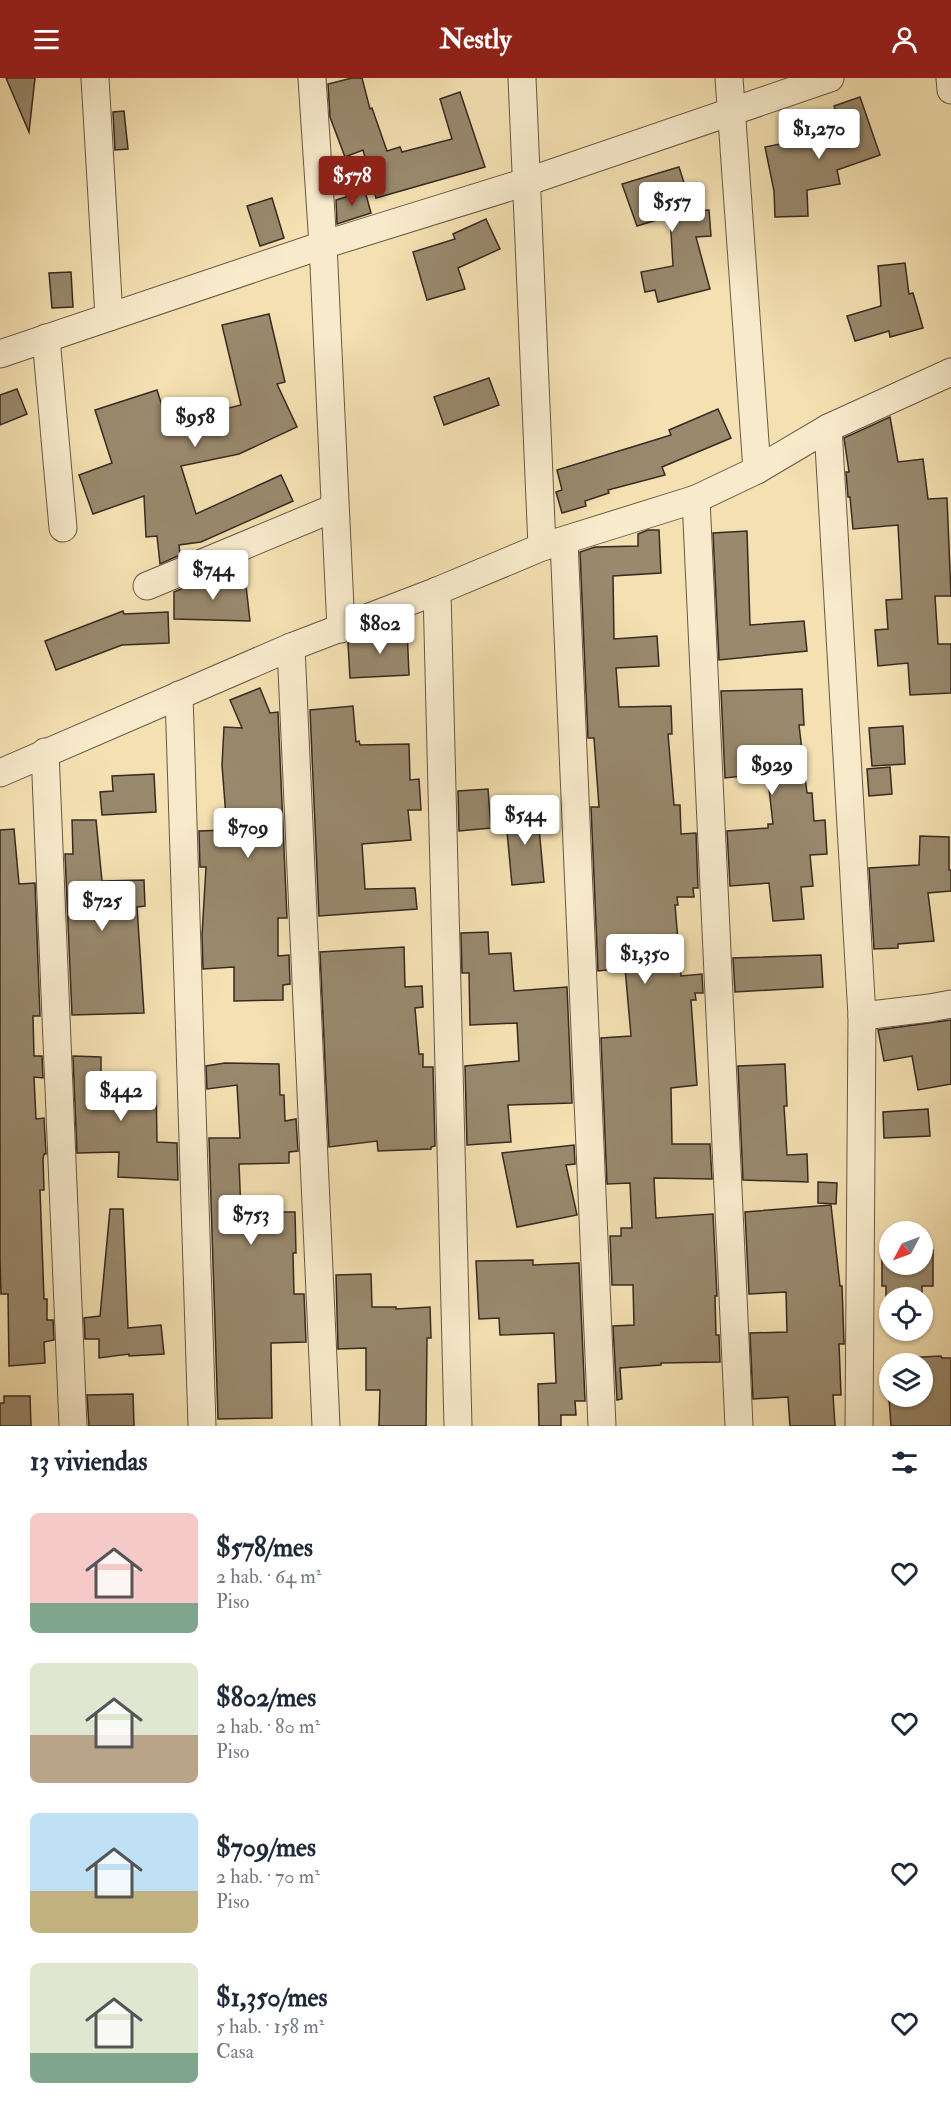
<!DOCTYPE html>
<html lang="es">
<meta charset="utf-8">
<style>
:root{--surface:#fff;--page:#f6f6f7;--text:#1f2937;--muted:#747a83;--accent:#8f2418}
body{margin:0;font-family:"IM FELL Double Pica",serif;background:var(--page);color:var(--text);height:100vh;display:flex;flex-direction:column;font-size:22px;white-space:nowrap}
*{box-sizing:border-box;margin:0}
p{font-size:20px;color:var(--muted)}
.icon{flex:none;width:33px;height:33px;fill:none;stroke:currentColor;stroke-width:2;stroke-linecap:round;stroke-linejoin:round}
.map{position:relative;height:1348px;overflow:hidden}
.drawer{display:flex;flex-direction:column;background:var(--surface);flex:1}
.drawer>*{flex:none}
.needle{width:39px;rotate:229deg}
.fabs{position:absolute;left:879px;top:1143px;display:grid;gap:12px}
.fabs a{display:grid;place-items:center;width:54px;height:54px;border-radius:50%;background:var(--surface);box-shadow:0 2px 4px #0004;font-size:30px}
.price{position:absolute;translate:-50% -51px;padding:0 14px;border-radius:6px;background:#fff;color:#222;font-size:20px;line-height:39px;filter:drop-shadow(0 2px 3px #0008)}
.price::after{content:'';position:absolute;left:50%;top:36px;width:18px;height:14px;margin-left:-9px;background:inherit;clip-path:polygon(0 0,100% 0,50% 100%)}
.price.active{background:var(--accent);color:#fff}
ul{padding:0;list-style:none}
li{display:flex;align-items:center;gap:18px;height:150px;padding:0 30px}
li span{display:grid;place-items:center;flex:none;width:168px;height:120px;border-radius:9px;color:#555}
li>.icon{margin-inline-start:auto}
span .icon{width:72px;height:72px;fill:#fffc;stroke-width:1}
li b{font-size:26px}
h2{display:flex;justify-content:space-between;align-items:center;height:72px;padding:0 30px;font-size:26px}
header{display:flex;justify-content:space-between;align-items:center;height:78px;padding:0 30px;background:var(--accent);color:#fff;font-size:27px;font-weight:700}
.map>svg:first-child{display:block}
</style>
<header><svg class="icon" aria-label="menu" viewBox="0 0 24 24"><path d="M4 6h16M4 12h16M4 18h16"/></svg>Nestly<svg class="icon" aria-label="person" viewBox="0 0 24 24"><circle cx="12" cy="8" r="4"/><path d="M4 21q1-7 8-7t8 7"/></svg></header>
<div class="map">
<svg width="951" height="1348" viewBox="0 0 951 1348">
<rect width="100%" height="100%" fill="#f4e0b1"/>
<filter id="stains"><feTurbulence type="fractalNoise" baseFrequency=".00333" numOctaves="4"/><feColorMatrix values="0 0 0 0 .2 0 0 0 0 .09 0 0 0 0 .02 0 0 0 .5 -.17"/></filter>
<radialGradient id="worn" r=".72"><stop offset=".6" stop-color="#630" stop-opacity="0"/><stop offset="1" stop-color="#630" stop-opacity=".3"/></radialGradient>
<g fill="#99896d" stroke="#362a23" stroke-width="1.5">
<polygon points="6,0 35,0 29,54"/>
<polygon points="352,0 362,0 370,31 372,30 387,73 400,69 402,74 452,61 440,21 460,14 485,89 376,120 363,72 345,79 330,39 328,6"/>
<polygon points="860,19 880,77 837,92 840,106 807,112 808,138 775,139 774,113 765,69 843,53 834,28"/>
<polygon points="124,33 128,71 115,72 113,34"/>
<polygon points="679,89 693,133 709,132 711,158 696,159 710,211 658,224 655,212 645,214 641,194 673,188 670,138 637,148 622,106"/>
<polygon points="365,113 371,135 337,146 336,122"/>
<polygon points="272,120 284,160 260,168 247,128"/>
<polygon points="486,141 500,171 458,190 465,211 427,222 413,174 455,161 453,156"/>
<polygon points="905,185 909,216 913,215 923,250 890,259 889,253 855,263 847,238 881,228 878,188"/>
<polygon points="71,194 73,229 52,230 49,195"/>
<polygon points="269,236 285,304 277,306 297,349 239,376 181,388 196,436 281,397 293,423 201,464 179,467 180,477 160,486 157,458 146,459 144,418 93,436 79,397 112,385 95,332 157,312 171,356 207,347 204,336 241,327 222,247"/>
<polygon points="489,300 499,327 444,347 434,319"/>
<polygon points="17,311 27,336 0,347 0,317"/>
<polygon points="718,331 731,360 662,389 665,397 608,412 609,415 585,423 586,428 562,435 556,414 562,412 557,392 671,357 669,352"/>
<polygon points="890,339 898,384 923,381 928,421 947,420 951,518 935,518 938,566 951,566 951,615 910,617 908,585 878,588 875,552 888,551 886,522 902,521 898,447 853,451 850,419 848,419 846,394 849,394 844,360"/>
<polygon points="648,452 659,452 661,495 613,498 614,561 657,558 659,588 616,590 619,629 671,628 672,656 668,656 674,727 680,727 681,756 696,755 698,810 693,810 694,819 677,819 678,827 675,827 681,898 702,896 703,915 695,915 696,922 691,922 697,1007 671,1010 672,1066 710,1066 712,1101 654,1100 656,1140 713,1136 717,1218 715,1218 716,1257 719,1257 720,1284 661,1285 661,1287 620,1290 622,1321 617,1322 613,1248 634,1247 633,1207 612,1207 610,1158 621,1158 621,1150 632,1150 630,1105 607,1106 601,960 631,958 625,890 598,893 591,729 599,729 594,660 588,660 580,474 595,469 638,468 638,456"/>
<polygon points="747,453 750,547 804,543 807,573 719,582 713,455"/>
<polygon points="245,499 250,543 174,541 174,514 198,504"/>
<polygon points="123,533 124,536 168,534 169,565 122,567 56,592 45,563"/>
<polygon points="407,551 409,597 350,600 348,565 378,553"/>
<polygon points="260,610 270,635 278,634 287,840 278,840 278,878 289,877 290,906 283,907 283,922 234,923 234,889 203,891 202,857 206,789 200,789 199,753 227,752 222,687 224,649 242,650 230,622"/>
<polygon points="802,611 804,647 799,647 807,715 812,715 814,743 825,742 827,776 810,777 813,808 801,809 804,841 773,843 769,805 730,808 727,753 768,750 768,746 773,746 768,702 744,705 743,698 725,700 721,613"/>
<polygon points="353,628 356,664 359,663 360,667 409,666 410,702 419,701 421,732 408,732 411,762 362,766 365,811 415,810 417,831 319,838 310,632"/>
<polygon points="903,648 905,686 872,688 869,650"/>
<polygon points="890,689 892,716 869,718 867,691"/>
<polygon points="154,696 156,734 102,737 100,714 113,713 112,698"/>
<polygon points="488,711 491,750 459,753 458,713"/>
<polygon points="537,728 544,804 512,807 505,732"/>
<polygon points="72,742 96,742 102,803 144,802 145,828 137,829 144,935 72,937 65,776 73,776"/>
<polygon points="14,751 19,806 35,805 40,938 33,938 34,978 42,978 43,1000 34,999 36,1041 44,1040 46,1076 44,1076 43,1081 44,1112 40,1112 44,1221 47,1221 47,1242 53,1242 54,1262 44,1264 45,1285 9,1288 8,1216 1,1216 0,1181 0,752"/>
<polygon points="920,758 949,759 949,792 951,792 951,813 928,815 934,863 898,866 898,870 874,871 869,790 919,787"/>
<polygon points="488,854 489,876 511,875 514,913 567,909 572,1025 508,1027 511,1064 467,1067 465,988 519,983 517,945 470,947 469,895 462,895 461,855"/>
<polygon points="404,869 405,909 422,908 423,929 415,930 419,976 423,976 423,989 433,989 435,1068 431,1069 431,1071 378,1073 377,1063 329,1069 320,874"/>
<polygon points="821,877 823,909 735,914 733,880"/>
<polygon points="951,942 951,1006 918,1012 912,978 884,983 878,952"/>
<polygon points="73,978 101,979 101,1002 156,1002 157,1064 177,1065 178,1102 118,1099 119,1074 77,1075"/>
<polygon points="225,985 279,986 280,1017 284,1017 285,1043 296,1041 298,1073 289,1074 289,1085 239,1086 241,1134 295,1134 296,1175 293,1175 294,1216 304,1216 306,1264 271,1265 272,1340 218,1341 209,1060 240,1060 237,1007 207,1011 206,988"/>
<polygon points="785,986 787,1028 784,1028 787,1077 807,1076 808,1104 743,1102 738,988"/>
<polygon points="928,1031 930,1058 884,1060 883,1034"/>
<polygon points="574,1067 575,1086 566,1087 577,1137 517,1149 502,1075"/>
<polygon points="818,1104 837,1105 836,1126 818,1125"/>
<polygon points="831,1127 840,1208 842,1208 844,1266 839,1266 841,1317 833,1317 835,1348 790,1348 788,1319 753,1321 750,1255 787,1254 786,1214 749,1216 745,1134"/>
<polygon points="110,1131 123,1131 128,1250 161,1247 164,1276 129,1278 129,1276 99,1280 99,1261 85,1261 84,1240 100,1238"/>
<polygon points="882,1172 890,1172 890,1186 922,1186 922,1172 933,1172 933,1208 922,1208 922,1220 886,1220 886,1208 882,1208"/>
<polygon points="533,1182 533,1187 579,1185 585,1323 575,1323 576,1337 561,1337 561,1348 539,1348 538,1306 556,1305 554,1255 500,1257 499,1240 479,1241 476,1183"/>
<polygon points="371,1196 372,1229 396,1229 396,1231 430,1229 431,1260 427,1260 426,1348 379,1348 380,1312 366,1312 366,1270 338,1271 336,1197"/>
<polygon points="941,1278 942,1280 951,1280 951,1348 891,1348 889,1320 922,1318 922,1286 901,1286 901,1280"/>
<polygon points="133,1316 134,1348 89,1348 87,1317"/>
<polygon points="4,1318 30,1318 31,1348 0,1348 0,1325 4,1325"/>
</g>
<g fill="none" stroke-linecap="round" stroke-linejoin="round">
<defs>
<g id="street">
<polyline points="95,0 109,239"/>
<polyline points="312,0 323,167 341,551"/>
<polyline points="522,0 542,469"/>
<polyline points="729,0 757,392"/>
<polyline points="950,0 951,12"/>
<polyline points="46,260 63,450"/>
<polyline points="0,276 323,167 526,104 830,0"/>
<polyline points="828,350 862,938 859,1348"/>
<polyline points="696,421 739,1348"/>
<polyline points="564,463 602,1348"/>
<polyline points="147,508 334,430"/>
<polyline points="437,513 458,1348"/>
<polyline points="291,569 326,1348"/>
<polyline points="179,617 202,1348"/>
<polyline points="45,674 73,1348"/>
<polyline points="0,695 291,569 437,513 542,469 696,421 757,392 828,350 951,294"/>
<polyline points="862,938 930,930 951,926"/>
</g>
</defs>
<use href="#street" stroke="#665846" stroke-width="29"/>
<use href="#street" stroke="#f8ebcc" stroke-width="27"/>
</g>
<rect width="100%" height="100%" filter="url(#stains)"/>
<rect width="100%" height="100%" fill="url(#worn)"/>
</svg>
<div class="fabs">
<a><svg class="needle" viewBox="-14 -14 28 28"><path d="M0-13l5 13h-10z" fill="#e53935"/><path d="M0 13l5-13h-10z" fill="#747a83"/></svg></a>
<a><svg class="icon" aria-label="locate" viewBox="0 0 24 24"><circle cx="12" cy="12" r="6"/><path d="M12 2v4M12 18v4M2 12h4M18 12h4"/></svg></a>
<a><svg class="icon" aria-label="layers" viewBox="0 0 24 24"><path d="M12 4l9 5-9 5-9-5zM3 14l9 5 9-5"/></svg></a>
</div>
<b class="price" style="left:819px;top:82px">$1,270</b>
<b class="price active" style="left:352px;top:129px">$578</b>
<b class="price" style="left:672px;top:155px">$557</b>
<b class="price" style="left:195px;top:370px">$958</b>
<b class="price" style="left:213px;top:523px">$744</b>
<b class="price" style="left:380px;top:577px">$802</b>
<b class="price" style="left:772px;top:718px">$929</b>
<b class="price" style="left:525px;top:768px">$544</b>
<b class="price" style="left:248px;top:781px">$709</b>
<b class="price" style="left:102px;top:854px">$725</b>
<b class="price" style="left:645px;top:907px">$1,350</b>
<b class="price" style="left:121px;top:1044px">$442</b>
<b class="price" style="left:251px;top:1168px">$753</b>
</div>
<section class="drawer">
<h2>13 viviendas<svg class="icon" aria-label="filters" viewBox="0 0 24 24"><path d="M4 7h16M4 17h16"/><circle cx="9" cy="7" r="2"/><circle cx="15" cy="17" r="2"/></svg></h2>
<ul>
<li><span style="background:linear-gradient(#f6c9c9 75%,#7fa58c 0)"><svg class="icon" aria-label="home" viewBox="0 0 24 24"><path d="M3 11l9-7 9 7M6 9v11h12V9"/></svg></span><div><b>$578/mes</b><p>2 hab. · 64 m²</p><p>Piso</p></div><svg class="icon" aria-label="heart" viewBox="0 0 24 24"><path d="M12 20l-8-8c-3-5 5-10 8-4 3-6 11-1 8 4z"/></svg></li>
<li><span style="background:linear-gradient(#dfe7d0 60%,#b9a48a 0)"><svg class="icon" aria-label="home" viewBox="0 0 24 24"><path d="M3 11l9-7 9 7M6 9v11h12V9"/></svg></span><div><b>$802/mes</b><p>2 hab. · 80 m²</p><p>Piso</p></div><svg class="icon" aria-label="heart" viewBox="0 0 24 24"><path d="M12 20l-8-8c-3-5 5-10 8-4 3-6 11-1 8 4z"/></svg></li>
<li><span style="background:linear-gradient(#bfe0f5 65%,#c2b280 0)"><svg class="icon" aria-label="home" viewBox="0 0 24 24"><path d="M3 11l9-7 9 7M6 9v11h12V9"/></svg></span><div><b>$709/mes</b><p>2 hab. · 70 m²</p><p>Piso</p></div><svg class="icon" aria-label="heart" viewBox="0 0 24 24"><path d="M12 20l-8-8c-3-5 5-10 8-4 3-6 11-1 8 4z"/></svg></li>
<li><span style="background:linear-gradient(#dfe7d0 75%,#7fa58c 0)"><svg class="icon" aria-label="home" viewBox="0 0 24 24"><path d="M3 11l9-7 9 7M6 9v11h12V9"/></svg></span><div><b>$1,350/mes</b><p>5 hab. · 158 m²</p><p>Casa</p></div><svg class="icon" aria-label="heart" viewBox="0 0 24 24"><path d="M12 20l-8-8c-3-5 5-10 8-4 3-6 11-1 8 4z"/></svg></li>
</ul>
</section>
